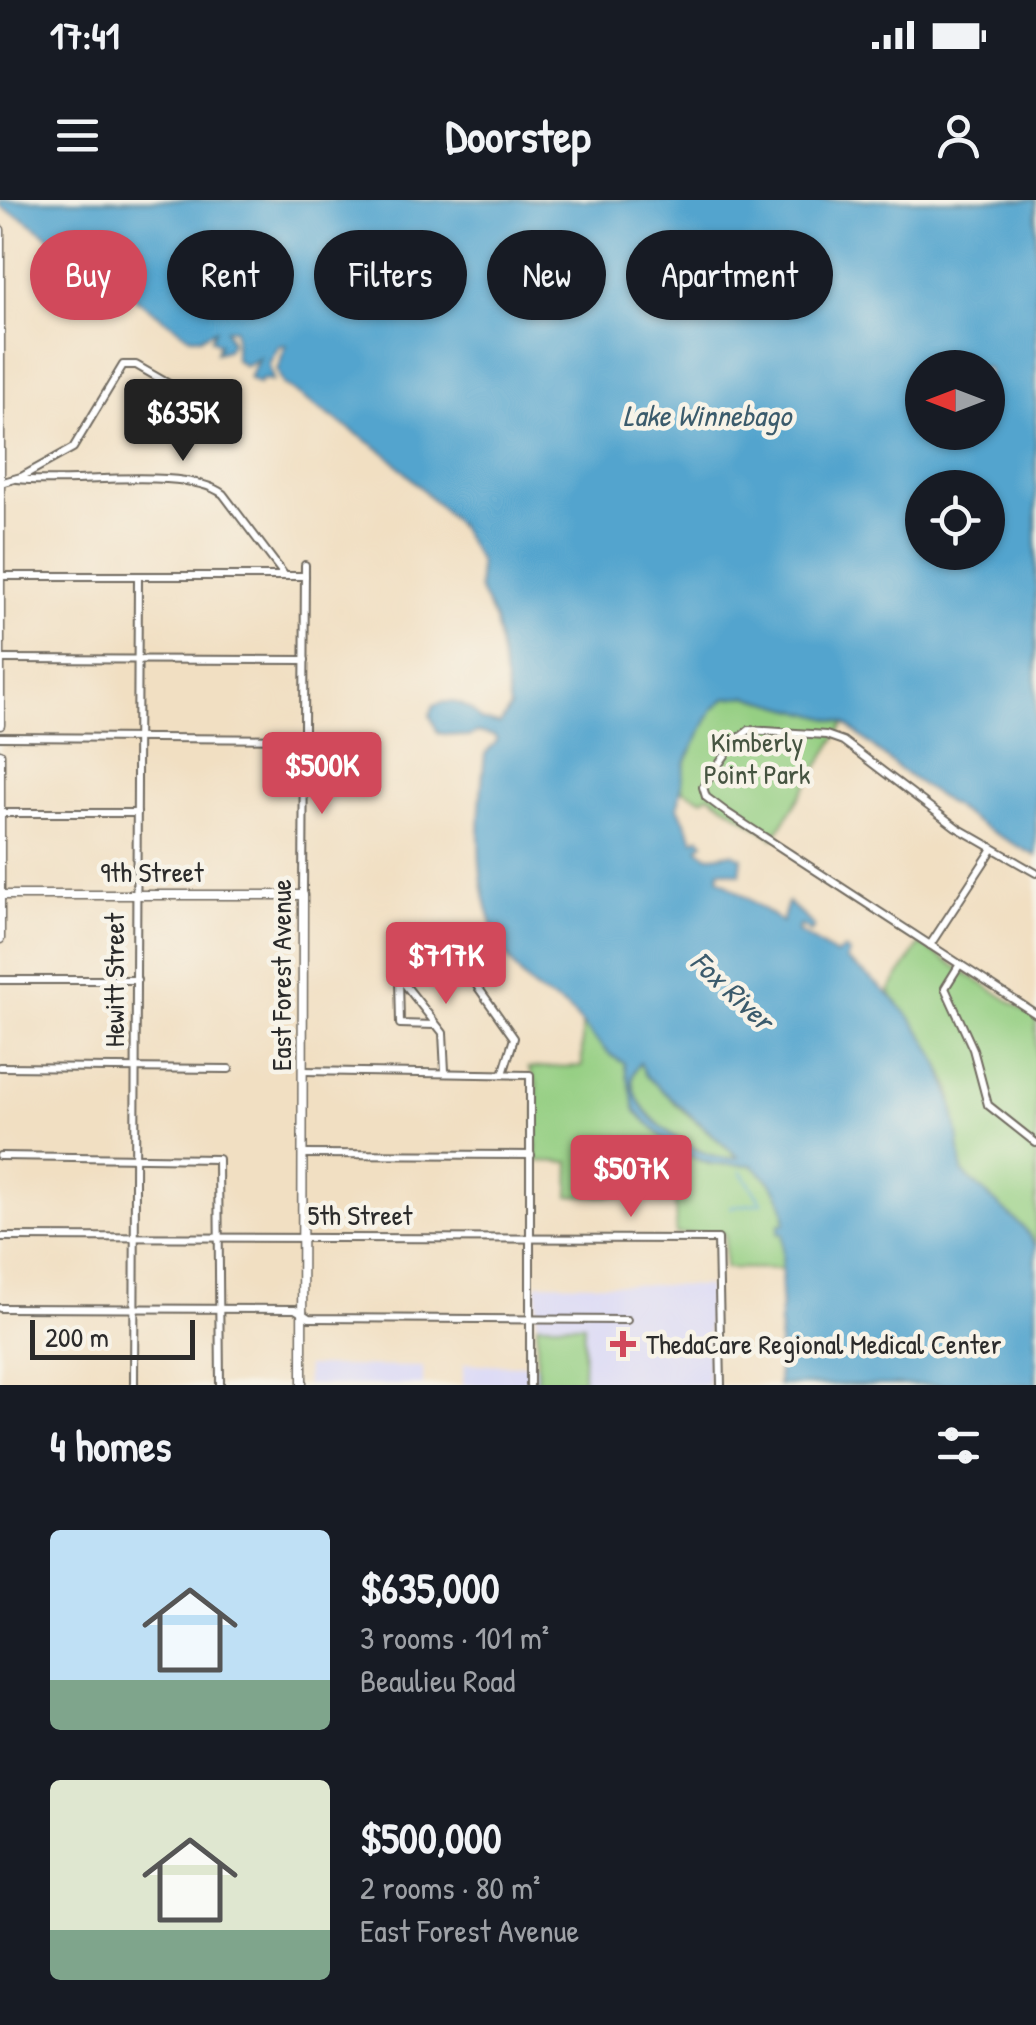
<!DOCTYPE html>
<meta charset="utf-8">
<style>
:root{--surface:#171b24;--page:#242831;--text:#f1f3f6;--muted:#9ea1a6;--accent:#d1495b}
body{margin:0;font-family:"Patrick Hand",sans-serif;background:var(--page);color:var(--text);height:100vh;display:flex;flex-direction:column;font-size:38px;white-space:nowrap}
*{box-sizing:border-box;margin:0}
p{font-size:32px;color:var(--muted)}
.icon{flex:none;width:55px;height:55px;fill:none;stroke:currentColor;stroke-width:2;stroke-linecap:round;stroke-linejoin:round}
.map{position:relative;height:1185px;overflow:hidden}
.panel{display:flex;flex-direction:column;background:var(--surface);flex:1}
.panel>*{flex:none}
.top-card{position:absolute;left:30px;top:30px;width:978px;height:90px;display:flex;gap:20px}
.needle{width:65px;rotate:270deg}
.fabs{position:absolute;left:905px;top:150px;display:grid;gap:20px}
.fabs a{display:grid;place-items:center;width:100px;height:100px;border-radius:50%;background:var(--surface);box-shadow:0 2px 8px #0004;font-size:50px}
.scale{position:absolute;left:30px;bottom:25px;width:165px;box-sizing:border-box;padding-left:10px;border:5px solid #2b2b2b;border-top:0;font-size:28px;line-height:35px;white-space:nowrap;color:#2b2b2b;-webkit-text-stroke:8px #f7f3e8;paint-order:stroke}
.price{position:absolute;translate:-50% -85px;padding:0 22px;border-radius:10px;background:var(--accent);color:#fff;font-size:32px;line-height:65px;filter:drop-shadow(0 2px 5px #0008)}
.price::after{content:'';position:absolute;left:50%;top:60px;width:30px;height:22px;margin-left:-15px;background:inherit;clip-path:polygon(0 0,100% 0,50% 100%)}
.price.on{background:#222;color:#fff}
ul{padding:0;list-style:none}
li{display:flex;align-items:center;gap:30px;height:250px;padding:0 50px}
li span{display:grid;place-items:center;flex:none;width:280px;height:200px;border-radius:10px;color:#555}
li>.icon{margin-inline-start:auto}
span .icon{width:120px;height:120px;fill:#fffc;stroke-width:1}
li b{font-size:42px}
h2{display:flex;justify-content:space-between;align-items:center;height:120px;padding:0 50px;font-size:42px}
.tag{padding:0 35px;border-radius:45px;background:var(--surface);box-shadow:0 2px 8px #0004;font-size:35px;line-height:90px}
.tag.on{background:var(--accent);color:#fff}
.status{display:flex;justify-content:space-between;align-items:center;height:70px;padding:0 50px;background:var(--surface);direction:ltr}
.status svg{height:28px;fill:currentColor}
header{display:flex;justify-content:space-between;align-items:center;height:130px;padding:0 50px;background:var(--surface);font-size:45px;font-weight:700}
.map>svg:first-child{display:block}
</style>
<div class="status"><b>17:41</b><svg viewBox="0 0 49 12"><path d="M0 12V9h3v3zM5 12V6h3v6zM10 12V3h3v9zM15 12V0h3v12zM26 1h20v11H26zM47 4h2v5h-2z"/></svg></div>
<header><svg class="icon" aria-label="menu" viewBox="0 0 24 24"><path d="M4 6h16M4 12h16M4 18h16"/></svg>Doorstep<svg class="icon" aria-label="person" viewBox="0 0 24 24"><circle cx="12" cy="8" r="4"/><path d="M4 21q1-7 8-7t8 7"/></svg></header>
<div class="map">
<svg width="1036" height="1185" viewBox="0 0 1036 1185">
<rect width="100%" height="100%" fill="#f7f3e8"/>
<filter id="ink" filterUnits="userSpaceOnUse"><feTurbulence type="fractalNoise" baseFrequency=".01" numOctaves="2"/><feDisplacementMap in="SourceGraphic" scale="20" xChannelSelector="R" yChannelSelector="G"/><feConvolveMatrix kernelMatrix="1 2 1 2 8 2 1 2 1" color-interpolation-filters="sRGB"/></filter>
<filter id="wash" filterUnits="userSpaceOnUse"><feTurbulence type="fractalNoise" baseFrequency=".0048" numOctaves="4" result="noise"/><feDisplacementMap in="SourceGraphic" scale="40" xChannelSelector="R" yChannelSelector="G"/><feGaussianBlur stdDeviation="2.25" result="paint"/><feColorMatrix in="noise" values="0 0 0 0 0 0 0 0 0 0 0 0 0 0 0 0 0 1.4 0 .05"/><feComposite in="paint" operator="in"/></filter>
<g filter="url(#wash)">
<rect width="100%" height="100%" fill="#f1dfc2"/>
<g fill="#d8d7f8">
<polygon points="537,1083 708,1086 708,1185 463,1185 463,1164 537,1165"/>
<polygon points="307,1166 423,1167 423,1185 306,1185"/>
</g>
<g fill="#95cf83" stroke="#607d57" stroke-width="2.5">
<path d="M746,496L845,523L774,638L709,595L702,599L682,590C681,564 699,515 722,500C729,495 738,496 746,496Z"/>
<polygon points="920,744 1036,818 1036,1046 1025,1029 962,972 951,890 940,865 889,791"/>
<path d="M582,825L624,863L636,911L676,951L711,965L752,964C772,982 787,998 785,1025H779L778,1033L783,1034V1069L725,1068V1034H676L675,996H569L570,962L536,961L537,884L529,868L582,866Z"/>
<path d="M640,863L678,906L738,957C701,967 606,899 640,863Z"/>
<polygon points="537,1124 584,1124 583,1181 537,1181"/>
</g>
<path fill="#53a4ce" stroke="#3f687c" stroke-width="2.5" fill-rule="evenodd" d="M0,0H1036V656L983,627L900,570L845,523L746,496L726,498L713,509L685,563L678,607L694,640L700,637L704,643L698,647C707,662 719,654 732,653L742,658L740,674L720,670L718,678L782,722L788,702L814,726L811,732L800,725L797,731L836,755L845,749L849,753L846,760C927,816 956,874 962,972L1025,1029L1036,1046V1185H778L783,1034L778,1033L779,1024H785C787,998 772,981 752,965L711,964L676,951L636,911L624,863C600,852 588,827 569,810C556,799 542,797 531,786C469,726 476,634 485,554L497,541L495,536L477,532L469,537L438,533L430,515L434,505C452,498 469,504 480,520L500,524L510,508L495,421L479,389V361L458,325L388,255L283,184L277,170L286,145L279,146L269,164L273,181L262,179L259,184L249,178L259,158L245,166L235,159V129H226L231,143L227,150L216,153L219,144L211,139L215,130L201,137H190L23,18L0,7ZM922,168H988V232H922ZM922,288H988V352H922ZM640,863L646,876L738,957C701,968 605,898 640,863Z"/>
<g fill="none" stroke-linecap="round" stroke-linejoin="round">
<polyline stroke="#53a4ce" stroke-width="2.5" points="730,1007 762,1003 741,971"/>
</g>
</g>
<g filter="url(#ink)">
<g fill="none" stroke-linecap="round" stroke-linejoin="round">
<defs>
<g id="minor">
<polygon points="183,192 199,202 196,219 186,216"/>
<path d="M17,279C67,286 186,265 223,294L285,376"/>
<polyline points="0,283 21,277 73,248 123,165 136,165 183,192"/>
<polyline points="0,376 305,376"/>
<polyline points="0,459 305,460"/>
<polyline points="0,537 304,539"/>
<polyline points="0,613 137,613"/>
<polyline points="1036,673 956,627 843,541 826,535 749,530 735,541 703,587 706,597 726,612 1036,814"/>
<polyline points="303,695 305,365"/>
<polyline points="400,745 399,777 443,833 445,871"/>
<polyline points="930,745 992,650"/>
<polyline points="458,759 514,838 504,871"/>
<polyline points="960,764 945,788 973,849 988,905 1036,943"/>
<polyline points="399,777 400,824 435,825"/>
<polyline points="0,780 137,780"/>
<polyline points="0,867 229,869"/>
<polyline points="303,871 530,875 530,1185"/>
<polyline points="303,954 531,955"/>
<polyline points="0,956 218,959 220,1185"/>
<polyline points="0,1037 718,1039 721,1185"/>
<polyline points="0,1108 295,1109 309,1118 627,1120"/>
<polyline points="134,1185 138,376"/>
</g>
<g id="tertiary">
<polyline points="0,30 0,525"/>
<polyline points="0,554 0,739"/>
<polyline points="0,695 303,695 302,1185"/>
</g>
</defs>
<use href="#minor" stroke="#706a60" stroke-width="10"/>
<use href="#tertiary" stroke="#706a60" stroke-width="11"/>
<use href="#minor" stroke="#fff" stroke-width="6"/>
<use href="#tertiary" stroke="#fff" stroke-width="8"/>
</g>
</g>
<path fill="#d1495b" stroke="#f7f3e8" stroke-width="4" d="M618 1129h10v10h10v10h-10v10h-10v-10h-10v-10h10z"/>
<g text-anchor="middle" stroke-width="9" stroke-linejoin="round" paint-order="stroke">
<g font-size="28" fill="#465441" stroke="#f7f3e8">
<text x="757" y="552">Kimberly<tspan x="757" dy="32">Point Park</tspan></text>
</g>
<g font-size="28" fill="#2b2b2b" stroke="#f7f3e8">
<text x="152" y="682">9th Street</text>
<text transform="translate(281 775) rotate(-90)" y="10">East Forest Avenue</text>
<text transform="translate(114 780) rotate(-90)" y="10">Hewitt Street</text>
<text x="360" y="1025">5th Street</text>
</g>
<g font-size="28" fill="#2b2b2b" stroke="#f7f3e8" text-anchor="start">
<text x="646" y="1154">ThedaCare Regional Medical Center</text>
</g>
<g font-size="30" font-style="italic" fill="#3b5b6c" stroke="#f7f3e8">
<text x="707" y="226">Lake Winnebago</text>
<text transform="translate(732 791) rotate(43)" y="10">Fox River</text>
</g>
</g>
</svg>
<div class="fabs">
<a><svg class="needle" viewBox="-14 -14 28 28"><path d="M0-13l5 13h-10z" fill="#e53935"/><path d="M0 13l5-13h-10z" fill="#9ea1a6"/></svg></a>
<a><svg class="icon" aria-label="locate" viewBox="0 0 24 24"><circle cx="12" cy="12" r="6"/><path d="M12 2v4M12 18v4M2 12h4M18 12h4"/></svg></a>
</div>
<div class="scale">200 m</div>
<b class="price on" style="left:183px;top:264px">$635K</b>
<b class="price" style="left:322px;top:617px">$500K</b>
<b class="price" style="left:446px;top:807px">$717K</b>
<b class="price" style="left:631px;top:1020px">$507K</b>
<div class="top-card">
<a class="tag on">Buy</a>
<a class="tag">Rent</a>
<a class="tag">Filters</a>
<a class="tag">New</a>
<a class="tag">Apartment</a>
</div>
</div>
<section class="panel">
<h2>4 homes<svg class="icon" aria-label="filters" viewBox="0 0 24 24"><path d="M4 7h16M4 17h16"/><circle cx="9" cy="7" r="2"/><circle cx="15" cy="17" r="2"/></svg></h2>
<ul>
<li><span style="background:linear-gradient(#bfe0f5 75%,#7fa58c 0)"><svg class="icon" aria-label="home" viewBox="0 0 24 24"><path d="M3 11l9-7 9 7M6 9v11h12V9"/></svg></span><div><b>$635,000</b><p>3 rooms · 101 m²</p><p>Beaulieu Road</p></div></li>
<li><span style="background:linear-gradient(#dfe7d0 75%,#7fa58c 0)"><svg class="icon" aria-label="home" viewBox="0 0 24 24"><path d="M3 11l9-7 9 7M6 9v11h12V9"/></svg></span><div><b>$500,000</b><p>2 rooms · 80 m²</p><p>East Forest Avenue</p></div></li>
</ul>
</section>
